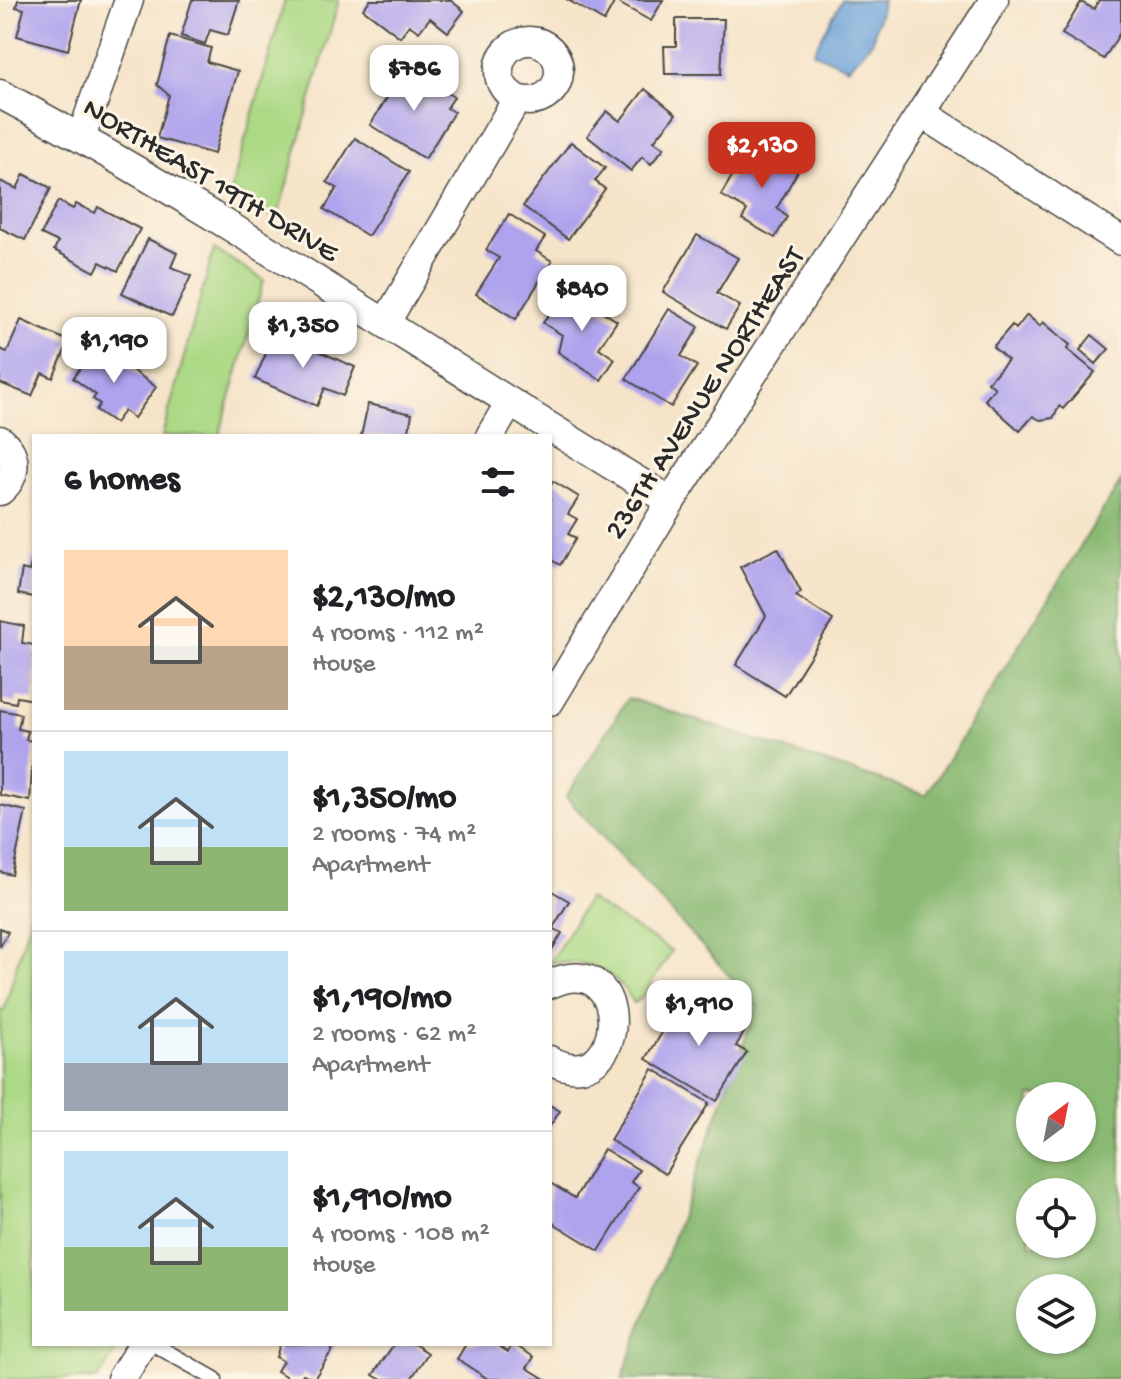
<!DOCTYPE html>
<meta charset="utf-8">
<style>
:root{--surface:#fff;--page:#f2f2f2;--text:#202124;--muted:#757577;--line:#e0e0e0;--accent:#c8321e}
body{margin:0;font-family:"Gochi Hand",sans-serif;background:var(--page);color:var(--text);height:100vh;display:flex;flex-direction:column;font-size:30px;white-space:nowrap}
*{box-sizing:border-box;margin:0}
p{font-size:26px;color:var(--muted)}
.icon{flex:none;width:44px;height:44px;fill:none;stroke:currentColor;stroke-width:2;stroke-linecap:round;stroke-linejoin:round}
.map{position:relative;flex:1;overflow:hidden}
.details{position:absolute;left:32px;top:434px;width:520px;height:912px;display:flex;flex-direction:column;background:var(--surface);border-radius:0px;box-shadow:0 2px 6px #0004}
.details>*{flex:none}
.needle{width:52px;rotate:32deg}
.fabs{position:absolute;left:1016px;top:1082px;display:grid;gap:16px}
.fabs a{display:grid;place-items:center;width:80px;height:80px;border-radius:50%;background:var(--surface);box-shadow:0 2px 6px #0004;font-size:40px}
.price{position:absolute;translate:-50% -68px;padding:0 18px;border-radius:16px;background:#fff;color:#222;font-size:26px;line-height:52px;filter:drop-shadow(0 2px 4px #0008)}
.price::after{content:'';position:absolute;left:50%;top:48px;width:24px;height:18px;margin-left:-12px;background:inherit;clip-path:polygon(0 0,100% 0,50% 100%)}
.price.selected{background:var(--accent);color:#fff}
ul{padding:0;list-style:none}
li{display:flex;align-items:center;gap:24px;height:200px;padding:0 32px}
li+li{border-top:2px solid var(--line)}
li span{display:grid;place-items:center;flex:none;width:224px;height:160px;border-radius:0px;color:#555}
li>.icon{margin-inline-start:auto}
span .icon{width:96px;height:96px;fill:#fffc;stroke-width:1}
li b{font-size:34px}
h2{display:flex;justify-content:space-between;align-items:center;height:96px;padding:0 32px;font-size:34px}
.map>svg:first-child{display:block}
</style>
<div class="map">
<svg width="1121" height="1379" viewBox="0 0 1121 1379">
<rect width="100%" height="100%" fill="#fcf5e5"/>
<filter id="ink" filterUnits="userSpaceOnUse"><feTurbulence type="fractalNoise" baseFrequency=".0125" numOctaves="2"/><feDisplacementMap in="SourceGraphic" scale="16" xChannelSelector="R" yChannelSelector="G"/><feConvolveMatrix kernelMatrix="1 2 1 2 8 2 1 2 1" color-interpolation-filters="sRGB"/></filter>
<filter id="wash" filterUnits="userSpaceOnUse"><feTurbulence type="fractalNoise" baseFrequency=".006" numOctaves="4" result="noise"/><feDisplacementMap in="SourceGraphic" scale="32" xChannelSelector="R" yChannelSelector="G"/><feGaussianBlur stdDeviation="1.8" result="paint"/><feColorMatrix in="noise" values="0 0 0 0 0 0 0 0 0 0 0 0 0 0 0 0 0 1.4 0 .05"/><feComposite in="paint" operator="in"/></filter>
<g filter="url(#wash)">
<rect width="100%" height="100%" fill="#f6e4c9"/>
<g fill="#acd985" stroke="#6c8258" stroke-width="2">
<polygon points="285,0 339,0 277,219 231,190"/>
<polygon points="214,249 264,280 219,436 162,436"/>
<path d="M588,899L672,951L642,997L634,1003C613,969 589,958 550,963Z"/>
<polygon points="34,903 34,1344 120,1344 98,1379 0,1379 0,1009 4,1011"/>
</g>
<path fill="#89b972" stroke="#5a724e" stroke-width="2" fill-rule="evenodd" d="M1121,481V1379H622L757,1006L566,797L628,698L926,795ZM1030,1096H1082V1148H1030ZM1030,1192H1082V1244H1030ZM1030,1288H1082V1340H1030Z"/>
<polygon fill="#6ca2d9" stroke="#4c6682" stroke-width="2" points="842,0 883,0 872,42 848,68 813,52"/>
<g id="blocks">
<g fill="#afa3ed">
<polygon points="18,0 81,0 68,50 17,36 24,9 16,7"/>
<polygon points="192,0 239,0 228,35 210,30 205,44 181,36"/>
<polygon points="370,0 450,0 464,11 448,32 430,18 419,32 409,25 400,37 363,9"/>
<polygon points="568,0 663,0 651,21 615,1 604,21"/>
<polygon points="1099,0 1121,0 1121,31 1104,59 1062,34 1081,2 1094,9"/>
<polygon points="676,19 724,19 721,74 665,74 664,46 676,46"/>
<polygon points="170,36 211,48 207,62 238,71 214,154 157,138 169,95 157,85"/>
<polygon points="406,67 454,97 447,108 454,112 425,159 370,125"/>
<polygon points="645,89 676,114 654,141 664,148 651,164 642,157 631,171 587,136 607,111 620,121"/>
<polygon points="355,138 409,172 368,236 324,209 337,188 327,182"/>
<polygon points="571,142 605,168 595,181 605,189 568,239 523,206"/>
<polygon points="762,147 799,169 777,208 787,217 775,238 742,219 747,210 721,195 745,154 754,159"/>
<polygon points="24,174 51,188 25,240 0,228 0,181 17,189"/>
<polygon points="58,201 73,209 76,204 95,213 98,207 140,229 118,271 100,262 95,272 54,250 58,242 41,234"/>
<polygon points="509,214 545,237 536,251 552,261 516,319 476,294 499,258 486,250"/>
<polygon points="697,235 738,258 717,293 740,306 726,329 663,292"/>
<polygon points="148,239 177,253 171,267 191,276 172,317 122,293"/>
<polygon points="566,288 617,321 599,348 615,359 601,380 558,352 562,335 543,323"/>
<polygon points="669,309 699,327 681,356 697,366 671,407 626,379"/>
<polygon points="1027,315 1040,326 1043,322 1070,345 1067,349 1095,372 1063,409 1059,406 1053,418 1040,420 1033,416 1020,431 985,400 995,388 988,382 1008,360 993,347 1012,325 1016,329"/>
<polygon points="21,320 69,341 53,378 42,373 32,396 0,383 0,349 7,352"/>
<polygon points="275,332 355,367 343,396 325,388 317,406 255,379"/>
<polygon points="1092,335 1109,349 1096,364 1080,350"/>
<polygon points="97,345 156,387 134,418 124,411 115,423 96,410 100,404 93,399 96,395 73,378"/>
<polygon points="368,404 412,414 408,436 361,436"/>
<polygon points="553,481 579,497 568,514 577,519 568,534 576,538 560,565 550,559 550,487"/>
<polygon points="778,548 801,592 796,596 833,620 785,696 736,665 766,616 740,567"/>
<polygon points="34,553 34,597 18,594 22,569 29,571"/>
<polygon points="0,621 24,626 22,643 34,645 34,700 17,697 16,703 0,700"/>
<polygon points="0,710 21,714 18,729 28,731 26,740 34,741 30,801 0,795"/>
<polygon points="0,805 26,811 12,875 0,872"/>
<polygon points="550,890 569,901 553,928 562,933 550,953"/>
<polygon points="0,928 8,932 0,947"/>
<polygon points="685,995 745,1031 736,1046 747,1052 717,1101 646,1059"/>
<polygon points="653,1069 709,1103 665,1174 610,1140"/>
<polygon points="550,1105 560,1111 550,1126"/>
<polygon points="604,1149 639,1170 631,1182 639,1187 599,1251 550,1221 550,1183 575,1198"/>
<polygon points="280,1344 336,1344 314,1379 303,1374 300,1379 290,1379 277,1371 283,1361 276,1357"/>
<polygon points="394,1344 414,1344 428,1353 411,1379 380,1379 373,1375"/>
<polygon points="466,1344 495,1344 508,1352 513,1344 534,1357 527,1368 545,1379 488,1379 457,1359"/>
</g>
</g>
</g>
<g filter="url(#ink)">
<use href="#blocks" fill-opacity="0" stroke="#494743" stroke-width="2"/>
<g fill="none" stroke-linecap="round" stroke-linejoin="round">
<defs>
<polyline id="service" points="153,1344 215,1379"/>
<g id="minor">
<circle cx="529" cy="71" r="30"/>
<path d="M0,94C231,217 446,367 671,501"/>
<polyline points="923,114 1121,241"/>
<polyline points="81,138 129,0"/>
<polyline points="386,322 517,99"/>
<polyline points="490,436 510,402"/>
<path d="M0,440C19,454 17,477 0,491"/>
<polyline points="550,701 671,501 994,0"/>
<path d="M550,984C636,944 629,1103 550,1060"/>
<polyline points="121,1379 143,1344"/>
</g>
</defs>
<use href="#service" stroke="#494743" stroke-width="17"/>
<use href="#minor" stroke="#494743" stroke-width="31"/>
<use href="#service" stroke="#fff" stroke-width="14"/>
<use href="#minor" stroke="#fff" stroke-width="28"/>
</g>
</g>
<g text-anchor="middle" stroke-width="6" stroke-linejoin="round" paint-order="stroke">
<g font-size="30" fill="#2b2b2b" stroke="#fcf5e5">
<text transform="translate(212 178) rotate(31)" y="10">NORTHEAST 19TH DRIVE</text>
<text transform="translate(703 392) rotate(-57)" y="10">236TH AVENUE NORTHEAST</text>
</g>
</g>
</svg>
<div class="fabs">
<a><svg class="needle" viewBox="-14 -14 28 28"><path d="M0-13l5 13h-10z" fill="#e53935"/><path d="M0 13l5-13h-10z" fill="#757577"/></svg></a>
<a><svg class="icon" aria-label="locate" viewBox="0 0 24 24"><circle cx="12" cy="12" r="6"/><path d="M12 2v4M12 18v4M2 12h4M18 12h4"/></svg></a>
<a><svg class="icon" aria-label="layers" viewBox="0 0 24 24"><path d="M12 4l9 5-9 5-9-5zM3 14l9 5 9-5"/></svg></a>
</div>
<b class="price" style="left:414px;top:113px">$786</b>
<b class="price selected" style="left:762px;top:190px">$2,130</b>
<b class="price" style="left:582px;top:333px">$840</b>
<b class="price" style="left:303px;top:370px">$1,350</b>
<b class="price" style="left:114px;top:385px">$1,190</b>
<b class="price" style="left:699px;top:1048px">$1,910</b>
<section class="details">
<h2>6 homes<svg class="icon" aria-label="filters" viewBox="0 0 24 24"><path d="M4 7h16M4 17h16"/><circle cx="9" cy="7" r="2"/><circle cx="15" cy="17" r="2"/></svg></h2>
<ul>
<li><span style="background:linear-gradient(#ffd9b3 60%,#b9a48a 0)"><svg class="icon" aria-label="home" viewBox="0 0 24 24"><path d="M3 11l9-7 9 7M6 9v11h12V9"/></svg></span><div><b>$2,130/mo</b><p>4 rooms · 112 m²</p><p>House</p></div></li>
<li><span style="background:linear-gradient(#bfe0f5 60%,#8fb573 0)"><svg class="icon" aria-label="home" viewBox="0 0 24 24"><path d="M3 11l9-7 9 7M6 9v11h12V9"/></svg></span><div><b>$1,350/mo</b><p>2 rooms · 74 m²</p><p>Apartment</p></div></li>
<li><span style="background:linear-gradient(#bfe0f5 70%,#9aa5b1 0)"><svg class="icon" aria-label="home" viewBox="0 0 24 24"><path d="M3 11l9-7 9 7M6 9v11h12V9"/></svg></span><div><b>$1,190/mo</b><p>2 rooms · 62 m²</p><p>Apartment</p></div></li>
<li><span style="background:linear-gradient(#bfe0f5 60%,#8fb573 0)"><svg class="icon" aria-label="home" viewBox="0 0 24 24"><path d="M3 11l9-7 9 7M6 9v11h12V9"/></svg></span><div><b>$1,910/mo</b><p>4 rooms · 108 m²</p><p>House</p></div></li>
</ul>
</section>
</div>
